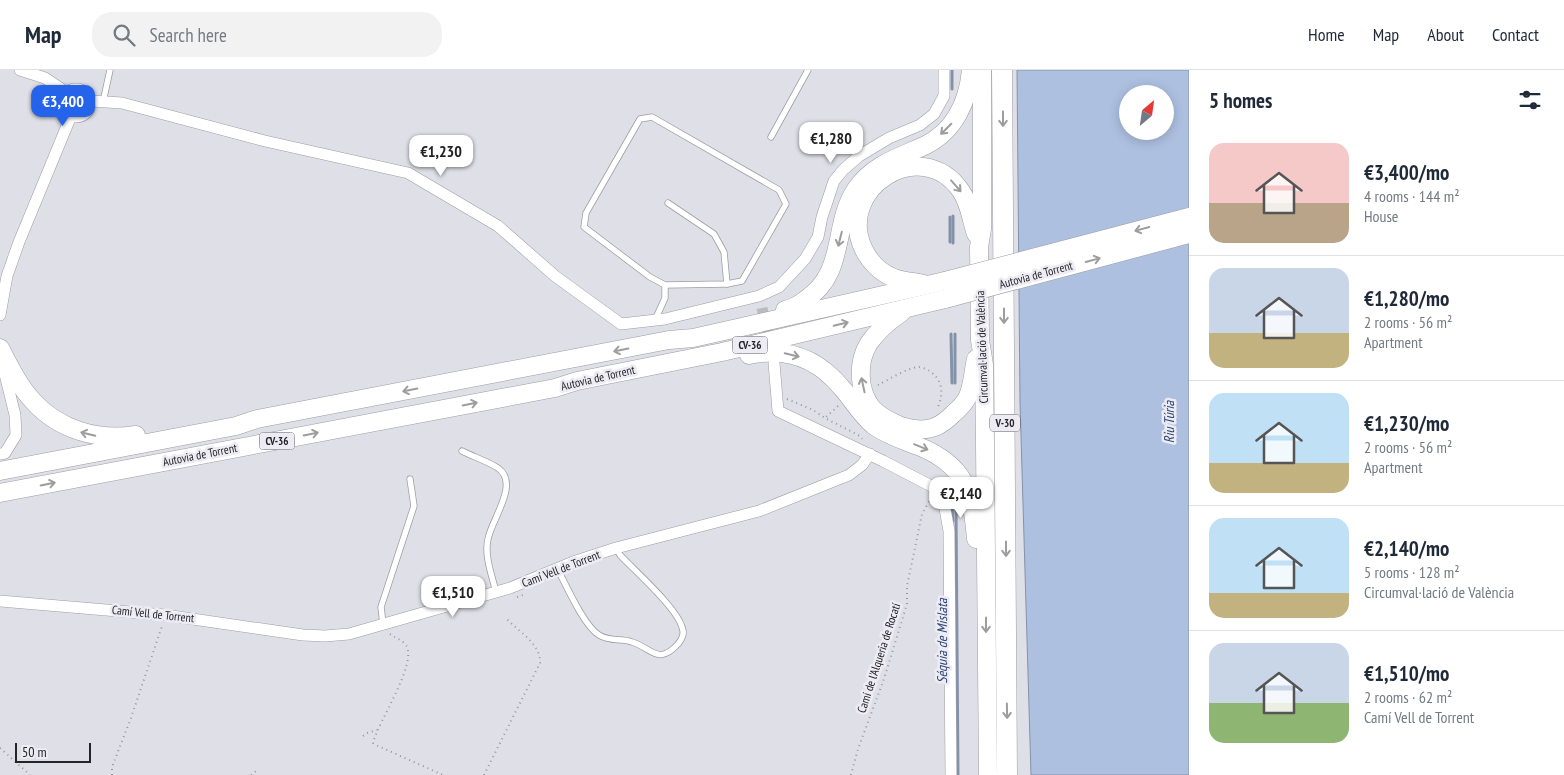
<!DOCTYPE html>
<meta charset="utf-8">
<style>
:root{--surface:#fff;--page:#f2f2f3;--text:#1f2937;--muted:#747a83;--line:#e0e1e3;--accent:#2563eb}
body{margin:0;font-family:"PT Sans Narrow",sans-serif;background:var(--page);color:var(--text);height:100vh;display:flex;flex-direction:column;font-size:19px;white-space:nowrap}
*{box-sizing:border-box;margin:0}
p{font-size:16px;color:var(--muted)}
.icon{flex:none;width:28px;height:28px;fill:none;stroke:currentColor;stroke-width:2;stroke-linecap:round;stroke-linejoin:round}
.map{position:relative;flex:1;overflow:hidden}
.drawer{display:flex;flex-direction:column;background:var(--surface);width:375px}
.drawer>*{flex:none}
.needle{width:32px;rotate:29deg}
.controls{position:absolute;left:1119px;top:15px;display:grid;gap:10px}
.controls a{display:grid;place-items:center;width:55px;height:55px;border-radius:50%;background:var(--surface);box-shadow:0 2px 12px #0003;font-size:25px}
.scale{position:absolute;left:15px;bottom:12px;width:76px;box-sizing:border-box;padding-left:5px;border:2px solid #252528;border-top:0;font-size:14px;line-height:18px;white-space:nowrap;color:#252528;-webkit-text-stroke:4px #edecf4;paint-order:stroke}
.price{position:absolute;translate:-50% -42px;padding:0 11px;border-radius:10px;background:#fff;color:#222;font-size:16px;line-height:32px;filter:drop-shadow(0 1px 2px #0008)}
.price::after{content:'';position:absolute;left:50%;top:30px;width:15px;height:11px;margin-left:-8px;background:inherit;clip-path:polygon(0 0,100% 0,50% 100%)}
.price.current{background:var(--accent);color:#fff}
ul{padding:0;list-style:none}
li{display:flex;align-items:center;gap:15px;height:125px;padding:0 20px}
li+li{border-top:1px solid var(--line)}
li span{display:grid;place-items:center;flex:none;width:140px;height:100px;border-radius:15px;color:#555}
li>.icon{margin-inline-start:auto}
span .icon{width:60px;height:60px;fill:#fffc;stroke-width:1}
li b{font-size:21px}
h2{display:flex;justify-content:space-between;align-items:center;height:60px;padding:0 20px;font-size:21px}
header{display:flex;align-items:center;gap:30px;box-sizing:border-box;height:70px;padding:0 25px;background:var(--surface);border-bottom:1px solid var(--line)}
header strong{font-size:24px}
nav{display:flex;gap:28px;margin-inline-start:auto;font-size:18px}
.search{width:350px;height:45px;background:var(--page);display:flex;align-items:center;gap:12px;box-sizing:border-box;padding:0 18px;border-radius:20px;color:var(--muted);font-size:19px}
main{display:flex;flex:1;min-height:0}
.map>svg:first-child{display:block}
</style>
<header>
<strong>Map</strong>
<div class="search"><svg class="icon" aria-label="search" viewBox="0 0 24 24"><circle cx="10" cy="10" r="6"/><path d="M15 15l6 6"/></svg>Search here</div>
<nav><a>Home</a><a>Map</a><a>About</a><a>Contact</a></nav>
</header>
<main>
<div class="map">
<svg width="1189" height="705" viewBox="0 0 1189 705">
<rect width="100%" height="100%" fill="#dfdfe7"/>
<path fill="#adc0e0" stroke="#8492a9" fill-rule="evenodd" d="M1017,0H1189V705H1031L1020,332ZM1128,24H1165V61H1128Z"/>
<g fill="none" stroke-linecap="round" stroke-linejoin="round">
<g stroke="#8492a9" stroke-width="3">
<polyline points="952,0 952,19"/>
<polyline points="953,146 953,173"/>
<polyline points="950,147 950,172"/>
<polyline points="951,264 952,313"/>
<polyline points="955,264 955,313"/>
<polyline points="952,437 953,451"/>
<polyline points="956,440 958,705"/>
</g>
<polyline stroke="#babac1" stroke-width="11" stroke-dasharray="11 5.5" stroke-linecap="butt" points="762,238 770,277"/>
<defs>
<g id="service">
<polyline points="103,32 110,0"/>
<polygon points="652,47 779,120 786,134 742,211 727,214 665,215 650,207 584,157 586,143 640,49"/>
<polyline points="771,67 808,0"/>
<polyline points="668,133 714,164 724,182 727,214"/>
<polyline points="655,250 665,228 665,215"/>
<path d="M462,381C474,387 487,391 498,398C520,414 492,448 488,469C484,485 492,506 496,522"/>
<path d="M557,498C566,515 584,556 599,565C610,572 621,568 632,572C652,578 658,596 678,574C682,569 685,564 682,557C676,537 636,502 620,485L616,478"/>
<polyline points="383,554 381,537 414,436 410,409"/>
</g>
<g id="minor">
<polyline points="20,0 45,8 66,22"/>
<circle cx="76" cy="33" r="14"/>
<polyline points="91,31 122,33 265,71 408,103 498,156 555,206 621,254 665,249 759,226 779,217 805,189 818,167 822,147 834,111 843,100 859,86 889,68 920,55 934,44 944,26 944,0"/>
<polyline points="0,245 7,206 19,172 71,46"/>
<polyline points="774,293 778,341 883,391 937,419 944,433 949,461 951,705"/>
<polyline points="0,384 5,383 16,365 15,345 2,292"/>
<polyline points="0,531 165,545 303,565 325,566 349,564 510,518 573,492 616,478 759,441 849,405 862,395 870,384"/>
</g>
<g id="trunk">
<polyline points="982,0 982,159 979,177 980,270 984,295 985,374 988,705"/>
<path d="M924,214C914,212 904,211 894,208C881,203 870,192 864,180C834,119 921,63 961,121C970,134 971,150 976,164"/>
<path d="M785,240C793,238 799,235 805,230C847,203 832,154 856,119C873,94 900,87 926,75C955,60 968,31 971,0"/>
<path d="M902,242C889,251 878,260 869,273C857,292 858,321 872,338C879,346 891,352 901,356C911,359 925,361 935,357C942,354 948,349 953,344C959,339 965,333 968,326C973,315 973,301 976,289"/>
<path d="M0,278C10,297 19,316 33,331C59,360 98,371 136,365"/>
<path d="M749,285C786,277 817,288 841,317C852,329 860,344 873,355C886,365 903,370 918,376C966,395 972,422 976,469"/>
<polyline points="0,401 236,356 257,349 669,270 693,268 945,211"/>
<polyline points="0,423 555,318 577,311 722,282 945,229"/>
</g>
<polyline id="motorway" points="1002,0 1007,705"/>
</defs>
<use href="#service" stroke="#9d9ca4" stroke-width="7"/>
<use href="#minor" stroke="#9d9ca4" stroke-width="12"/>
<use href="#trunk" stroke="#9d9ca4" stroke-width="19"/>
<use href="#motorway" stroke="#9d9ca4" stroke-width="21"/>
<g stroke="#98989e" stroke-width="2" stroke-dasharray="1 4" stroke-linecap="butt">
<path d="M878,315C888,310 907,298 918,297C923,297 929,300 932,303C944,312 943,327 937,339"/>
<polyline points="787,329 813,340 825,348"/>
<polyline points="838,336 825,348 860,366 862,369"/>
<polyline points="517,527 526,524"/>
<path d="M390,564C395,568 402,570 406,575C418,593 378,652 373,673L378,676L443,705"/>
<polyline points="363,666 367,663 377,660"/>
<polyline points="0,678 30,705"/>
<polyline points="112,705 112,697 131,648 162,556"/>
<polyline points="251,705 256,701"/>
<path d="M484,705L540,593C541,573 517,561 505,547"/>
<polyline points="851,705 858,679 884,609 907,534 907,516 922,444 930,430"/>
</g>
<use href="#service" stroke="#fff" stroke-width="5.5"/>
<use href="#minor" stroke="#fff" stroke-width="11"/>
<use href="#trunk" stroke="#fff" stroke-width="18"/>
<use href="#motorway" stroke="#fff" stroke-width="20"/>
<defs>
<g id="trunk-bridge">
<polyline points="945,211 1189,147"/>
<polyline points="945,229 1189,164"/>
</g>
</defs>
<use href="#trunk-bridge" stroke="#9d9ca4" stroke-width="19" stroke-linecap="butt"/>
<use href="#trunk-bridge" stroke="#fff" stroke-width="18"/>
</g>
<defs><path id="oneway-shaft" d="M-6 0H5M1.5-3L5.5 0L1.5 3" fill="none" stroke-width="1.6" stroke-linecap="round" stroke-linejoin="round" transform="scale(1.25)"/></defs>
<g stroke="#9d9d9e">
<use href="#oneway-shaft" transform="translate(1003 49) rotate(90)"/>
<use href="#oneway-shaft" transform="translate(946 59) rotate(135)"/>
<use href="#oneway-shaft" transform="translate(956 116) rotate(49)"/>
<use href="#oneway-shaft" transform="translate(1142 159) rotate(165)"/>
<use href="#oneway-shaft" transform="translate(840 169) rotate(104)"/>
<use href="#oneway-shaft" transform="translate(1093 190) rotate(-15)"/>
<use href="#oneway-shaft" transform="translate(1004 246) rotate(90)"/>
<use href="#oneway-shaft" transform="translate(841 254) rotate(-13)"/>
<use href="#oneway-shaft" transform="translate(621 280) rotate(169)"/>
<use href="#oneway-shaft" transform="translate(792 285) rotate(14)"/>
<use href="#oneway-shaft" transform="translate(863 315) rotate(-102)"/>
<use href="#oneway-shaft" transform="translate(410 320) rotate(169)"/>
<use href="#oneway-shaft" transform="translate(470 334) rotate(-11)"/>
<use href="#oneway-shaft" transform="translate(88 364) rotate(-166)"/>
<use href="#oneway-shaft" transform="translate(311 364) rotate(-11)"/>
<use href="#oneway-shaft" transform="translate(921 377) rotate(22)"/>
<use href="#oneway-shaft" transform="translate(48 414) rotate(-11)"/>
<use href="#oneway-shaft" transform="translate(1006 479) rotate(90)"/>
<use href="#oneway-shaft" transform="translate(986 555) rotate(90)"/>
<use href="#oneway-shaft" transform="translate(1007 641) rotate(89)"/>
</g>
<g text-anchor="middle" stroke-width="5" stroke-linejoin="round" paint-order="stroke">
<g fill="#edecf4" stroke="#616165" stroke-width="1">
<rect x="732.5" y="266.5" width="35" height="17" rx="4"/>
<rect x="990" y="344.5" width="30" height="17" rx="4"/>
<rect x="259.5" y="362.5" width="35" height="17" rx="4"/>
</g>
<g font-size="11" font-weight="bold" fill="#252528">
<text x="750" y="279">CV-36</text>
<text x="1005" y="357">V-30</text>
<text x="277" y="375">CV-36</text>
</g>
<g font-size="12" fill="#252528" stroke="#edecf4">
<text transform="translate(1036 205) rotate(-15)" y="4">Autovia de Torrent</text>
<text transform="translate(982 277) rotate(-92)" y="4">Circumval·lació de València</text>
<text transform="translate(598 308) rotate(-13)" y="4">Autovia de Torrent</text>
<text transform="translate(200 385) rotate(-11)" y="4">Autovia de Torrent</text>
<text transform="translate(561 499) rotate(-21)" y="4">Camí Vell de Torrent</text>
<text transform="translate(153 544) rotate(6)" y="4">Camí Vell de Torrent</text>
<text transform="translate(879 588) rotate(-72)" y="4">Camí de l'Alqueria de Rocatí</text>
</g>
<g font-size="14" font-style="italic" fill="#2e4773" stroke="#edecf4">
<text transform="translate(1169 352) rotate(-90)" y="5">Riu Túria</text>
<text transform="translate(942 571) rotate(-90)" y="5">Séquia de Mislata</text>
</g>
</g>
</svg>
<div class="controls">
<a><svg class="needle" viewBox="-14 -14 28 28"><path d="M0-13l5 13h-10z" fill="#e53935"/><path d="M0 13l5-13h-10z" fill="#747a83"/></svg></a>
</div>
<div class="scale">50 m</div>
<b class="price current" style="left:63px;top:57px">€3,400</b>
<b class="price" style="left:831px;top:94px">€1,280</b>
<b class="price" style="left:441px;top:107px">€1,230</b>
<b class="price" style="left:961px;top:449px">€2,140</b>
<b class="price" style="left:453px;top:548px">€1,510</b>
</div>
<section class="drawer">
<h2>5 homes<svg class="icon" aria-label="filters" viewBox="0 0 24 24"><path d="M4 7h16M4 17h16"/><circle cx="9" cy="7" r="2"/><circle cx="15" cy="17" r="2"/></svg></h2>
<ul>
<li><span style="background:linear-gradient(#f6c9c9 60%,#b9a48a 0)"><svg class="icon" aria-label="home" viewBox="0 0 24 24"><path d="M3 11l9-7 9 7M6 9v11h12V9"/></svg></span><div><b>€3,400/mo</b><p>4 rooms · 144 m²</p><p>House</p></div></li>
<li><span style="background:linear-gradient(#c9d6e8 65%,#c2b280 0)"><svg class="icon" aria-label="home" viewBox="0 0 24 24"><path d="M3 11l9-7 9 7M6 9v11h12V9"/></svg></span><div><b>€1,280/mo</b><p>2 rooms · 56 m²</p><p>Apartment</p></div></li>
<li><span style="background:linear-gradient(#bfe0f5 70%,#c2b280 0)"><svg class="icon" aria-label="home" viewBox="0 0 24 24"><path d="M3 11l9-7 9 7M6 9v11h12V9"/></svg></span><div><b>€1,230/mo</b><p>2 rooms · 56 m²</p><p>Apartment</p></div></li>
<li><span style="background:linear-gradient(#bfe0f5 75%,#c2b280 0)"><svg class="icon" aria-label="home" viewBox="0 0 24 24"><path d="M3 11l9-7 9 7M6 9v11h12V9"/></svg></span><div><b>€2,140/mo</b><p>5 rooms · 128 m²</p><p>Circumval·lació de València</p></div></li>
<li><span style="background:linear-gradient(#c9d6e8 60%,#8fb573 0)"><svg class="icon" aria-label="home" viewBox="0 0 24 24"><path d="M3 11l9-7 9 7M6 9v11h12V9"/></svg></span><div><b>€1,510/mo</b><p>2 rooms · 62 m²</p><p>Camí Vell de Torrent</p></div></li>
</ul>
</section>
</main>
